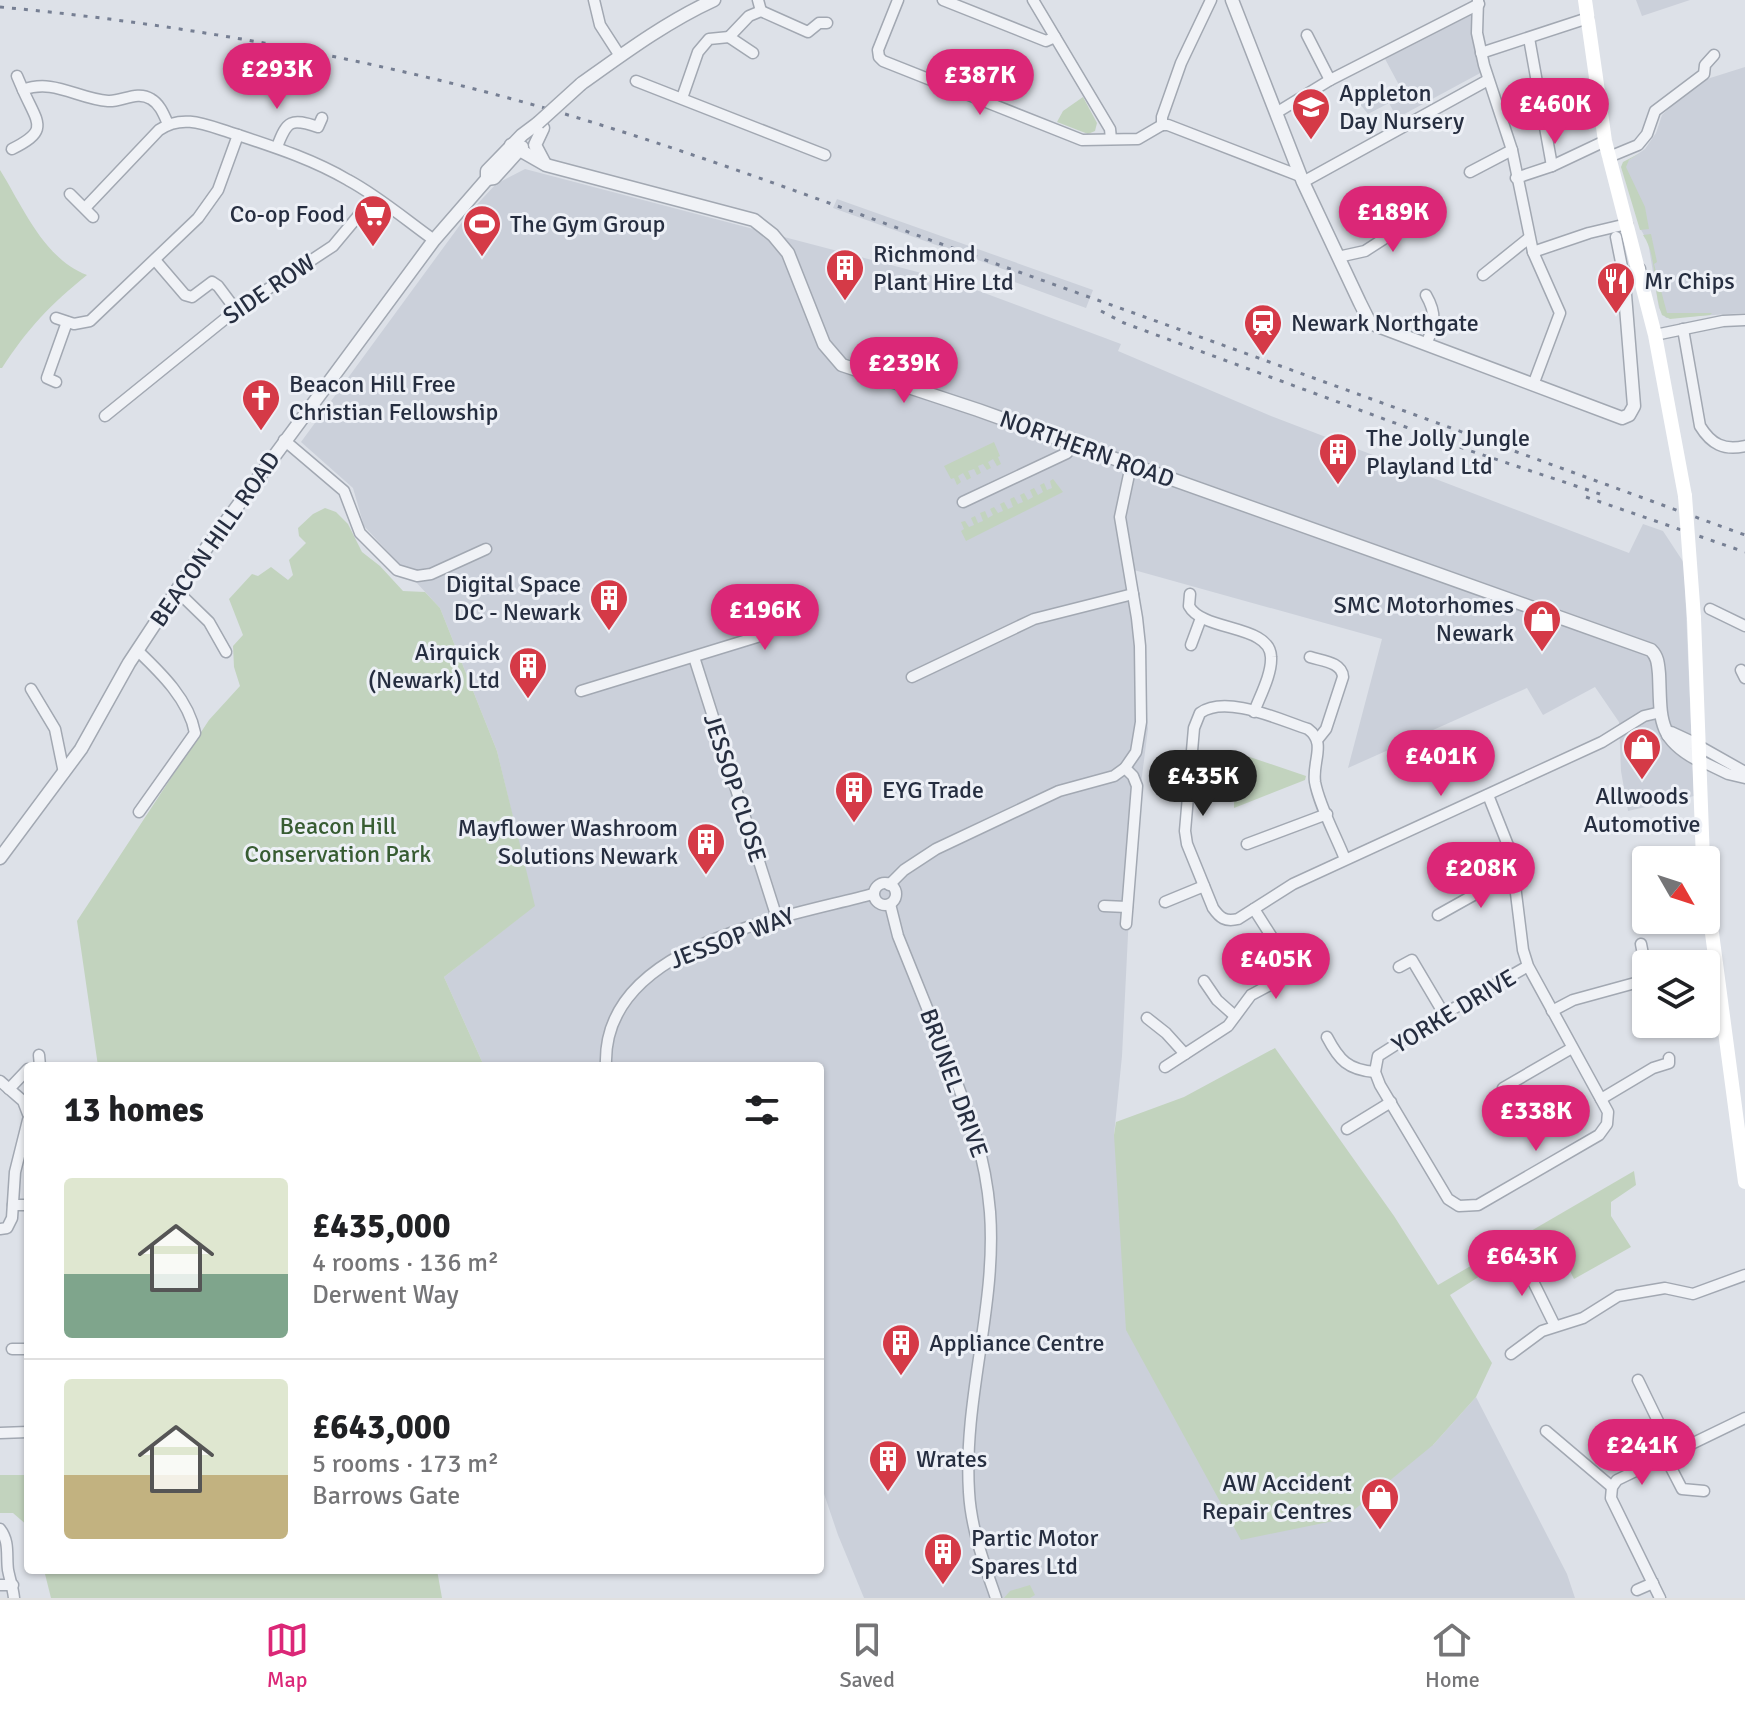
<!DOCTYPE html>
<meta charset="utf-8">
<style>
:root{--surface:#fff;--page:#f6f6f6;--text:#202124;--muted:#757577;--line:#e0e0e0;--accent:#db2777}
body{margin:0;font-family:Signika,sans-serif;background:var(--page);color:var(--text);height:100vh;display:flex;flex-direction:column;font-size:30px;white-space:nowrap}
*{box-sizing:border-box;margin:0}
p{font-size:26px;color:var(--muted)}
.icon{flex:none;width:44px;height:44px;fill:none;stroke:currentColor;stroke-width:2;stroke-linecap:round;stroke-linejoin:round}
.map{position:relative;flex:1;overflow:hidden}
.panel{position:absolute;left:24px;top:1062px;width:800px;height:512px;display:flex;flex-direction:column;background:var(--surface);border-radius:8px;box-shadow:0 2px 6px #0004}
.panel>*{flex:none}
.needle{width:52px;rotate:129deg}
.tools{position:absolute;left:1632px;top:846px;display:grid;gap:16px}
.tools a{display:grid;place-items:center;width:88px;height:88px;border-radius:8px;background:var(--surface);box-shadow:0 2px 6px #0004;font-size:40px}
.price{position:absolute;translate:-50% -68px;padding:0 18px;border-radius:28px;background:var(--accent);color:#fff;font-size:26px;line-height:52px;filter:drop-shadow(0 2px 4px #0008)}
.price::after{content:'';position:absolute;left:50%;top:48px;width:24px;height:18px;margin-left:-12px;background:inherit;clip-path:polygon(0 0,100% 0,50% 100%)}
.price.current{background:#222;color:#fff}
ul{padding:0;list-style:none}
li{display:flex;align-items:center;gap:24px;height:200px;padding:0 40px}
li+li{border-top:2px solid var(--line)}
li span{display:grid;place-items:center;flex:none;width:224px;height:160px;border-radius:8px;color:#555}
li>.icon{margin-inline-start:auto}
span .icon{width:96px;height:96px;fill:#fffc;stroke-width:1}
li b{font-size:34px}
h2{display:flex;justify-content:space-between;align-items:center;height:96px;padding:0 40px;font-size:34px}
.tab-bar{display:flex;justify-content:space-around;align-items:center;height:112px;border-top:2px solid var(--line);background:var(--surface);font-size:22px;color:var(--muted)}
.tab-bar a{display:grid;justify-items:center;gap:4px}
.tab-bar .current{color:var(--accent)}
.map>svg:first-child{display:block}
</style>
<div class="map">
<svg width="1745" height="1598" viewBox="0 0 1745 1598">
<rect width="100%" height="100%" fill="#dde1e8"/>
<g fill="#cbd0da">
<polygon points="1636,0 1690,0 1642,16"/>
<polygon points="1463,11 1471,15 1484,71 1397,118 1389,103 1368,114 1360,104 1399,85 1384,57"/>
<polygon points="1745,67 1745,313 1666,318 1659,308 1648,242 1640,228 1622,165 1645,149 1656,133 1662,115 1678,100 1707,79"/>
<polygon points="525,169 952,281 1121,344 1118,351 1271,416 1629,553 1643,524 1663,531 1684,563 1694,796 1628,811 1621,771 1619,722 1595,687 1543,715 1527,688 1348,768 1382,639 1134,570 1148,729 1132,854 1122,1056 1114,1135 1433,1445 1476,1397 1567,1574 1575,1598 864,1598 838,1535 820,1482 820,1066 484,1066 444,977 534,906 497,751 440,608 364,526 353,488 301,442 468,214 496,184"/>
<polygon points="837,199 1093,290 1086,308 1012,281 1014,273 833,208"/>
</g>
<g fill="#c2d3be">
<polygon points="1083,97 1097,123 1095,131 1088,134 1057,122 1063,111"/>
<polygon points="1640,153 1629,160 1626,167 1645,207 1649,229 1640,230 1621,167 1623,162"/>
<path d="M0,170C23,207 44,259 87,275C50,305 28,328 2,368H0Z"/>
<path d="M1651,234L1657,262L1654,264L1667,313H1712L1710,315L1670,319L1662,315C1652,290 1658,256 1643,235Z"/>
<polygon points="994,442 1000,456 998,457 1001,464 997,466 993,459 988,462 991,468 987,470 983,464 978,466 981,473 977,475 974,469 968,471 971,478 967,480 963,473 958,476 961,482 957,485 954,478 951,479 944,466"/>
<polygon points="1053,479 1063,492 966,541 961,531 964,529 961,522 965,521 969,527 974,525 971,518 975,516 978,523 983,521 980,513 985,511 988,518 993,515 990,509 994,507 998,513 1003,511 1000,504 1004,502 1008,509 1013,507 1010,499 1014,497 1018,504 1023,502 1020,495 1024,493 1028,500 1033,497 1030,490 1034,488 1038,495 1043,492 1040,485 1044,483 1047,490 1052,488 1050,481"/>
<polygon points="325,508 336,512 348,524 362,552 380,566 403,591 425,592 440,608 497,751 535,906 444,977 484,1066 98,1066 77,921 209,720 240,686 234,667 233,646 243,635 229,599 252,574 258,576 271,567 288,580 293,575 289,560 306,543 299,536 298,528 313,514"/>
<polygon points="1235,752 1306,776 1305,780 1234,808"/>
<polygon points="1275,1048 1394,1216 1438,1285 1634,1171 1636,1185 1611,1202 1611,1216 1631,1247 1574,1279 1550,1232 1450,1295 1492,1363 1476,1397 1433,1445 1343,1519 1241,1540 1126,1330 1114,1135 1116,1122 1184,1097"/>
<polygon points="0,1475 28,1475 28,1526 13,1513 0,1513"/>
<polygon points="44,1570 437,1570 442,1598 51,1598"/>
<polygon points="1030,1585 1035,1595 1030,1598 1004,1598 1010,1591"/>
</g>
<g fill="none" stroke-linecap="round" stroke-linejoin="round">
<defs>
<g id="minor">
<polyline points="594,0 600,25 620,56"/>
<polyline points="898,0 878,50 879,57 883,61 1082,140 1138,139 1162,125"/>
<polyline points="943,0 1046,41 1055,37"/>
<polyline points="1033,0 1110,129 1111,139"/>
<polyline points="1478,0 1477,33 1484,65 1512,150 1533,252 1560,313 1533,385"/>
<polyline points="761,11 808,32 819,23 827,23"/>
<polyline points="1307,35 1330,80"/>
<polyline points="1529,38 1552,166"/>
<polyline points="753,53 729,37 749,16 761,11 758,0"/>
<polyline points="1481,53 1588,18"/>
<polyline points="17,76 23,90"/>
<polyline points="636,81 825,155"/>
<polyline points="682,98 698,52 709,39 729,37"/>
<polyline points="1276,113 1330,80 1479,4"/>
<polyline points="1162,125 1168,125 1300,176"/>
<polyline points="1162,125 1162,117 1181,63 1211,0"/>
<path d="M277,147C287,120 291,118 318,127L322,118"/>
<path d="M12,149C50,130 38,124 23,90C53,78 78,99 108,101C122,102 137,90 151,99C160,104 164,115 168,124"/>
<polyline points="1609,157 1638,145 1647,134 1655,111 1704,74 1705,65 1714,55"/>
<polyline points="1470,172 1512,150"/>
<polyline points="1516,178 1552,166 1605,141"/>
<polyline points="1303,182 1488,80"/>
<polyline points="70,194 93,217"/>
<path d="M85,208L159,130C184,113 208,126 235,134C274,147 312,159 348,180C378,196 406,220 434,240"/>
<polyline points="1616,237 1622,267 1627,276"/>
<polyline points="1533,252 1589,233 1627,224"/>
<polyline points="1338,257 1365,251 1396,231 1400,216 1417,201"/>
<polyline points="155,260 185,295 192,297 212,282 218,286 236,310"/>
<polyline points="1483,275 1529,238"/>
<path d="M1426,295C1437,314 1435,325 1426,344"/>
<polyline points="56,318 74,324 90,321 198,218 218,190 238,135"/>
<path d="M1683,329L1700,426C1711,444 1724,451 1745,446"/>
<polyline points="1655,335 1723,321 1745,320"/>
<polyline points="56,382 47,378 67,322"/>
<polyline points="105,416 236,310 333,246 374,197"/>
<polyline points="284,440 344,491 360,533 397,570 417,576 431,574 486,549"/>
<polyline points="963,502 1067,453 1074,444"/>
<polyline points="176,590 209,622 226,652"/>
<path d="M1190,594L1189,606C1203,632 1270,624 1271,657C1272,674 1260,696 1254,712"/>
<polyline points="1710,609 1745,626"/>
<polyline points="1191,645 1201,618"/>
<path d="M138,651C161,673 189,700 195,733L139,812"/>
<polyline points="694,657 777,918"/>
<path d="M1310,657C1322,661 1342,662 1343,677L1326,729L1318,739"/>
<polyline points="1741,670 1745,678"/>
<polyline points="912,677 1034,619 1133,594"/>
<polyline points="31,689 55,729 64,773"/>
<polyline points="581,691 757,637 765,624 757,595"/>
<polyline points="1699,746 1745,772"/>
<polyline points="1699,760 1728,774 1745,778"/>
<polyline points="1125,768 1133,776 1137,786 1126,924"/>
<polyline points="1488,795 1511,853 1523,950 1528,966 1608,1112 1607,1124 1599,1135 1478,1205 1459,1206 1448,1199 1380,1085 1375,1072 1378,1056 1444,1014 1528,966"/>
<polyline points="1247,844 1327,814"/>
<path d="M1345,859C1336,836 1319,805 1315,782C1312,761 1327,743 1308,729C1280,720 1226,694 1200,713L1194,728L1185,831L1187,844L1213,908C1220,918 1225,922 1238,919L1293,884L1602,742L1644,716L1661,712"/>
<circle cx="885" cy="894" r="11"/>
<polyline points="889,885 904,870 936,849 1059,791 1114,776 1125,768 1136,752 1141,722 1140,646 1137,618 1120,517 1131,465"/>
<polyline points="1165,902 1204,886"/>
<path d="M890,904L898,936C914,975 930,1015 946,1055C968,1111 985,1151 990,1212C997,1306 963,1398 969,1492C971,1529 984,1563 996,1598"/>
<polyline points="1104,906 1127,907"/>
<polyline points="1438,915 1497,882 1516,880"/>
<polyline points="1641,944 1646,970"/>
<polyline points="1399,967 1412,960 1444,1014"/>
<polyline points="1204,981 1217,1000 1235,1016"/>
<polyline points="1552,1011 1573,1000 1646,980"/>
<polyline points="1147,1018 1166,1033 1185,1054"/>
<path d="M1327,1037C1339,1060 1348,1070 1375,1072"/>
<polyline points="39,1055 40,1066"/>
<path d="M606,1066C601,944 785,918 873,894"/>
<polyline points="1165,1067 1228,1026 1251,995 1294,972 1254,909"/>
<polyline points="0,1081 23,1101 28,1114"/>
<polyline points="1503,1088 1572,1048"/>
<polyline points="9,1089 28,1069"/>
<polyline points="1601,1099 1653,1068 1669,1063 1669,1058"/>
<polyline points="1347,1129 1391,1102"/>
<polyline points="13,1205 28,1205"/>
<polyline points="0,1229 7,1228 12,1218 15,1172 28,1120"/>
<polyline points="1520,1255 1555,1326"/>
<polyline points="12,1349 28,1349"/>
<polyline points="1511,1354 1542,1331 1583,1318 1618,1296 1665,1288 1693,1294 1745,1275"/>
<polyline points="1638,1380 1674,1454"/>
<polyline points="1546,1431 1612,1487"/>
<polyline points="0,1433 28,1432"/>
<polyline points="1666,1458 1682,1489 1704,1491"/>
<path d="M0,1529C10,1542 6,1555 8,1570C10,1580 13,1588 14,1598"/>
<polyline points="0,1585 13,1585"/>
<polyline points="1637,1590 1653,1583"/>
<polyline points="1660,1598 1611,1498 1612,1487 1617,1480 1745,1418"/>
</g>
<g id="tertiary">
<polyline points="1232,0 1303,182 1360,303 1369,321 1375,325 1622,418 1629,415 1634,406 1624,282 1627,276 1639,269"/>
<path d="M581,84C623,54 666,22 714,0"/>
<polyline points="543,128 535,145 545,164"/>
<path d="M511,145L546,165L754,220L773,235L788,253L824,344L842,365L978,410L1651,650C1658,657 1658,664 1659,674C1661,717 1656,738 1699,760"/>
<polyline points="487,179 494,178 522,147"/>
<polyline points="1668,735 1671,733 1699,746"/>
<polyline points="0,858 81,749 129,663 191,569 434,240 487,179 487,171 522,135 538,123"/>
</g>
</defs>
<use href="#minor" stroke="#a2a8b2" stroke-width="13"/>
<use href="#tertiary" stroke="#a2a8b2" stroke-width="15"/>
<use href="#minor" stroke="#f0f2f6" stroke-width="10"/>
<use href="#tertiary" stroke="#f0f2f6" stroke-width="12"/>
<g stroke="#fff" stroke-width="14">
<polyline points="1585,0 1605,141 1655,335 1685,496"/>
<polyline points="1694,618 1703,860"/>
<polyline points="1706,888 1745,1182"/>
</g>
<g stroke="#767f93" stroke-width="3" stroke-dasharray="4 8" stroke-linecap="butt">
<path d="M0,7C183,24 364,57 541,107C697,152 849,211 1002,266C1250,354 1497,445 1745,535"/>
<polyline points="1101,311 1124,323 1468,450 1600,494"/>
<polyline points="1586,497 1745,552"/>
</g>
<defs>
<polyline id="tertiary-bridge" points="538,123 581,84"/>
</defs>
<use href="#tertiary-bridge" stroke="#a2a8b2" stroke-width="15" stroke-linecap="butt"/>
<use href="#tertiary-bridge" stroke="#f0f2f6" stroke-width="12"/>
<polyline stroke="#fff" stroke-width="14" points="1685,496 1694,618"/>
</g>
<defs>
<symbol id="school-pin" viewBox="-11 -11 22 30"><path d="M0 17L-7.5 6A9.5 9.5 0 1 1 7.5 6Z" fill="#d53a47" stroke="#edf0f6"/><path d="M0-5L7-2L0 1L-7-2ZM-4 1L0 2.5L4 1V4Q0 6-4 4Z" fill="#fff"/></symbol>
<symbol id="supermarket-pin" viewBox="-11 -11 22 30"><path d="M0 17L-7.5 6A9.5 9.5 0 1 1 7.5 6Z" fill="#d53a47" stroke="#edf0f6"/><path d="M-6-5.5h2.5l.6 2H6L4.5 2H-2.5L-4.4-4H-6ZM-1.5 3.2a1.3 1.3 0 1 0 .1 0ZM3 3.2a1.3 1.3 0 1 0 .1 0Z" fill="#fff"/></symbol>
<symbol id="stadium-pin" viewBox="-11 -11 22 30"><path d="M0 17L-7.5 6A9.5 9.5 0 1 1 7.5 6Z" fill="#d53a47" stroke="#edf0f6"/><path d="M0-5a6.5 5 0 1 0 0 10a6.5 5 0 1 0 0-10ZM-3.5-1.8h7v3.6h-7Z" fill="#fff"/></symbol>
<symbol id="building-pin" viewBox="-11 -11 22 30"><path d="M0 17L-7.5 6A9.5 9.5 0 1 1 7.5 6Z" fill="#d53a47" stroke="#edf0f6"/><path d="M-4-6H4V6H1V3H-1V6H-4ZM-2.5-4.3h1.7v1.8h-1.7ZM.8-4.3h1.7v1.8H.8ZM-2.5-1h1.7V.8h-1.7ZM.8-1h1.7V.8H.8Z" fill="#fff"/></symbol>
<symbol id="restaurant-pin" viewBox="-11 -11 22 30"><path d="M0 17L-7.5 6A9.5 9.5 0 1 1 7.5 6Z" fill="#d53a47" stroke="#edf0f6"/><path d="M-5-6h1v4h1v-4h1v4h1v-4h1v5L-1.5 .5V6h-2V.5L-5-1ZM5-6V6H3V1.5H1.5Q1.5-4 5-6Z" fill="#fff"/></symbol>
<symbol id="station-pin" viewBox="-11 -11 22 30"><path d="M0 17L-7.5 6A9.5 9.5 0 1 1 7.5 6Z" fill="#d53a47" stroke="#edf0f6"/><path d="M-3-6H3Q5-6 5-4V2Q5 4 3 4L4.5 6H3L1.5 4h-3L-3 6H-4.5L-3 4Q-5 4-5 2V-4Q-5-6-3-6ZM-3.5-4v3h7v-3ZM-3.5 1v1.5H-2V1ZM2 1v1.5H3.5V1Z" fill="#fff"/></symbol>
<symbol id="church-pin" viewBox="-11 -11 22 30"><path d="M0 17L-7.5 6A9.5 9.5 0 1 1 7.5 6Z" fill="#d53a47" stroke="#edf0f6"/><path d="M-1.2-6h2.4v3.5h3.3v2.4h-3.3V6h-2.4V-.1h-3.3v-2.4h3.3Z" fill="#fff"/></symbol>
<symbol id="shop-pin" viewBox="-11 -11 22 30"><path d="M0 17L-7.5 6A9.5 9.5 0 1 1 7.5 6Z" fill="#d53a47" stroke="#edf0f6"/><path d="M-5-2.5h2.3a2.7 3.5 0 0 1 5.4 0H5L5.5 6h-11ZM-1.5-2.5h3a1.5 2.3 0 0 0-3 0Z" fill="#fff"/></symbol>
</defs>
<g fill-rule="evenodd">
<use href="#school-pin" x="1289" y="85" width="44" height="60"/>
<use href="#supermarket-pin" x="351" y="192" width="44" height="60"/>
<use href="#stadium-pin" x="460" y="202" width="44" height="60"/>
<use href="#building-pin" x="823" y="246" width="44" height="60"/>
<use href="#restaurant-pin" x="1594" y="259" width="44" height="60"/>
<use href="#station-pin" x="1241" y="301" width="44" height="60"/>
<use href="#church-pin" x="239" y="376" width="44" height="60"/>
<use href="#building-pin" x="1316" y="430" width="44" height="60"/>
<use href="#building-pin" x="587" y="576" width="44" height="60"/>
<use href="#shop-pin" x="1520" y="597" width="44" height="60"/>
<use href="#building-pin" x="506" y="644" width="44" height="60"/>
<use href="#shop-pin" x="1620" y="725" width="44" height="60"/>
<use href="#building-pin" x="832" y="768" width="44" height="60"/>
<use href="#building-pin" x="684" y="820" width="44" height="60"/>
<use href="#building-pin" x="879" y="1321" width="44" height="60"/>
<use href="#building-pin" x="866" y="1437" width="44" height="60"/>
<use href="#shop-pin" x="1358" y="1475" width="44" height="60"/>
<use href="#building-pin" x="921" y="1530" width="44" height="60"/>
</g>
<g text-anchor="middle" stroke-width="6" stroke-linejoin="round" paint-order="stroke">
<g font-size="24" fill="#262e40" stroke="#edf0f6" text-anchor="start">
<text x="1339" y="101">Appleton<tspan x="1339" dy="28">Day Nursery</tspan></text>
<text x="345" y="222" text-anchor="end">Co-op Food</text>
<text x="510" y="232">The Gym Group</text>
<text x="873" y="262">Richmond<tspan x="873" dy="28">Plant Hire Ltd</tspan></text>
<text x="1644" y="289">Mr Chips</text>
<text x="1291" y="331">Newark Northgate</text>
<text x="289" y="392">Beacon Hill Free<tspan x="289" dy="28">Christian Fellowship</tspan></text>
<text x="1366" y="446">The Jolly Jungle<tspan x="1366" dy="28">Playland Ltd</tspan></text>
<text x="581" y="592" text-anchor="end">Digital Space<tspan x="581" dy="28">DC - Newark</tspan></text>
<text x="1514" y="613" text-anchor="end">SMC Motorhomes<tspan x="1514" dy="28">Newark</tspan></text>
<text x="500" y="660" text-anchor="end">Airquick<tspan x="500" dy="28">(Newark) Ltd</tspan></text>
<text x="882" y="798">EYG Trade</text>
<text x="1642" y="804" text-anchor="middle">Allwoods<tspan x="1642" dy="28">Automotive</tspan></text>
<text x="678" y="836" text-anchor="end">Mayflower Washroom<tspan x="678" dy="28">Solutions Newark</tspan></text>
<text x="929" y="1351">Appliance Centre</text>
<text x="916" y="1467">Wrates</text>
<text x="1352" y="1491" text-anchor="end">AW Accident<tspan x="1352" dy="28">Repair Centres</tspan></text>
<text x="971" y="1546">Partic Motor<tspan x="971" dy="28">Spares Ltd</tspan></text>
</g>
<g font-size="24" fill="#262e40" stroke="#edf0f6">
<text transform="translate(269 289) rotate(-34)" y="8">SIDE ROW</text>
<text transform="translate(1087 449) rotate(20)" y="8">NORTHERN ROAD</text>
<text transform="translate(215 539) rotate(-55)" y="8">BEACON HILL ROAD</text>
<text transform="translate(735 788) rotate(72)" y="8">JESSOP CLOSE</text>
<text transform="translate(732 938) rotate(-21)" y="8">JESSOP WAY</text>
<text transform="translate(1454 1011) rotate(-31)" y="8">YORKE DRIVE</text>
<text transform="translate(954 1083) rotate(70)" y="8">BRUNEL DRIVE</text>
</g>
<g font-size="24" fill="#375c32" stroke="#edf0f6">
<text x="338" y="834">Beacon Hill<tspan x="338" dy="28">Conservation Park</tspan></text>
</g>
</g>
</svg>
<div class="tools">
<a><svg class="needle" viewBox="-14 -14 28 28"><path d="M0-13l5 13h-10z" fill="#e53935"/><path d="M0 13l5-13h-10z" fill="#757577"/></svg></a>
<a><svg class="icon" aria-label="layers" viewBox="0 0 24 24"><path d="M12 4l9 5-9 5-9-5zM3 14l9 5 9-5"/></svg></a>
</div>
<b class="price" style="left:277px;top:111px">£293K</b>
<b class="price" style="left:980px;top:117px">£387K</b>
<b class="price" style="left:1555px;top:146px">£460K</b>
<b class="price" style="left:1393px;top:254px">£189K</b>
<b class="price" style="left:904px;top:405px">£239K</b>
<b class="price" style="left:765px;top:652px">£196K</b>
<b class="price" style="left:1441px;top:798px">£401K</b>
<b class="price current" style="left:1203px;top:818px">£435K</b>
<b class="price" style="left:1481px;top:910px">£208K</b>
<b class="price" style="left:1276px;top:1001px">£405K</b>
<b class="price" style="left:1536px;top:1153px">£338K</b>
<b class="price" style="left:1522px;top:1298px">£643K</b>
<b class="price" style="left:1642px;top:1487px">£241K</b>
<section class="panel">
<h2>13 homes<svg class="icon" aria-label="filters" viewBox="0 0 24 24"><path d="M4 7h16M4 17h16"/><circle cx="9" cy="7" r="2"/><circle cx="15" cy="17" r="2"/></svg></h2>
<ul>
<li><span style="background:linear-gradient(#dfe7d0 60%,#7fa58c 0)"><svg class="icon" aria-label="home" viewBox="0 0 24 24"><path d="M3 11l9-7 9 7M6 9v11h12V9"/></svg></span><div><b>£435,000</b><p>4 rooms · 136 m²</p><p>Derwent Way</p></div></li>
<li><span style="background:linear-gradient(#dfe7d0 60%,#c2b280 0)"><svg class="icon" aria-label="home" viewBox="0 0 24 24"><path d="M3 11l9-7 9 7M6 9v11h12V9"/></svg></span><div><b>£643,000</b><p>5 rooms · 173 m²</p><p>Barrows Gate</p></div></li>
</ul>
</section>
</div>
<nav class="tab-bar">
<a class="current"><svg class="icon" aria-label="map" viewBox="0 0 24 24"><path d="M3 6l6-2 6 2 6-2v14l-6 2-6-2-6 2zM9 4v14M15 6v14"/></svg>Map</a>
<a><svg class="icon" aria-label="saved" viewBox="0 0 24 24"><path d="M7 4h10v16l-5-4-5 4z"/></svg>Saved</a>
<a><svg class="icon" aria-label="home" viewBox="0 0 24 24"><path d="M3 11l9-7 9 7M6 9v11h12V9"/></svg>Home</a>
</nav>
